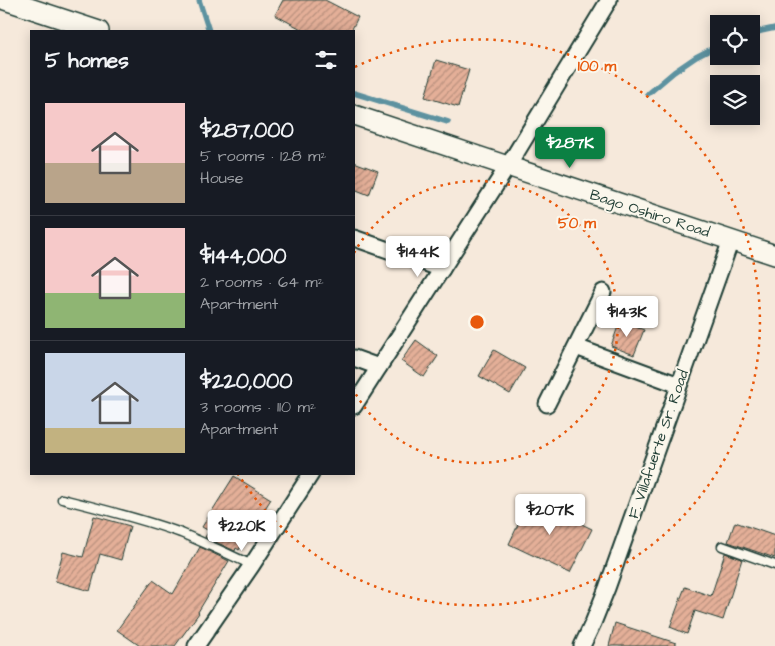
<!DOCTYPE html>
<meta charset="utf-8">
<style>
:root{--surface:#171b24;--page:#20242c;--text:#f1f3f6;--muted:#9ea1a6;--line:#363941;--accent:#0b8043}
body{margin:0;font-family:"Architects Daughter",sans-serif;background:var(--page);color:var(--text);height:100vh;display:flex;flex-direction:column;font-size:19px;white-space:nowrap}
*{box-sizing:border-box;margin:0}
p{font-size:16px;color:var(--muted)}
.icon{flex:none;width:28px;height:28px;fill:none;stroke:currentColor;stroke-width:2;stroke-linecap:round;stroke-linejoin:round}
.map{position:relative;flex:1;overflow:hidden}
.panel{position:absolute;left:30px;top:30px;width:325px;height:445px;display:flex;flex-direction:column;background:var(--surface);border-radius:0px;box-shadow:0 2px 12px #0003}
.panel>*{flex:none}
.buttons{position:absolute;left:710px;top:15px;display:grid;gap:10px}
.buttons a{display:grid;place-items:center;width:50px;height:50px;border-radius:0px;background:var(--surface);box-shadow:0 2px 12px #0003;font-size:25px}
.price{position:absolute;translate:-50% -42px;padding:0 11px;border-radius:5px;background:#fff;color:#222;font-size:16px;line-height:32px;filter:drop-shadow(0 1px 2px #0008)}
.price::after{content:'';position:absolute;left:50%;top:30px;width:15px;height:11px;margin-left:-8px;background:inherit;clip-path:polygon(0 0,100% 0,50% 100%)}
.price.selected{background:var(--accent);color:#fff}
ul{padding:0;list-style:none}
li{display:flex;align-items:center;gap:15px;height:125px;padding:0 15px}
li+li{border-top:1px solid var(--line)}
li span{display:grid;place-items:center;flex:none;width:140px;height:100px;border-radius:0px;color:#555}
li>.icon{margin-inline-start:auto}
span .icon{width:60px;height:60px;fill:#fffc;stroke-width:1}
li b{font-size:21px}
h2{display:flex;justify-content:space-between;align-items:center;height:60px;padding:0 15px;font-size:21px}
.map>svg:first-child{display:block}
</style>
<div class="map">
<svg width="775" height="646" viewBox="0 0 775 646">
<defs>
<pattern id="building-hatch" width="6" height="6" patternUnits="userSpaceOnUse" patternTransform="scale(1.25)"><rect width="6" height="6" fill="#e4af98"/><path d="M-1 1l2-2M0 6l6-6M5 7l2-2" fill="none" stroke="#b8907d"/></pattern>
</defs>
<rect width="100%" height="100%" fill="#f6e9db"/>
<filter id="ink" filterUnits="userSpaceOnUse"><feTurbulence type="fractalNoise" baseFrequency=".02" numOctaves="2"/><feDisplacementMap in="SourceGraphic" scale="10" xChannelSelector="R" yChannelSelector="G"/><feConvolveMatrix kernelMatrix="1 2 1 2 8 2 1 2 1" color-interpolation-filters="sRGB"/></filter>
<g filter="url(#ink)">
<g fill="none" stroke-linecap="round" stroke-linejoin="round">
<g stroke="#5d92a0" stroke-width="5.5">
<polyline points="199,0 209,31"/>
<polyline points="751,34 761,31 775,28"/>
<polyline points="354,93 448,122"/>
<polyline points="648,94 674,72 696,57 719,45"/>
</g>
</g>
<g fill="url(#building-hatch)" stroke="#1f3d34">
<polygon points="283,0 325,0 358,17 351,31 305,31 275,15"/>
<polygon points="436,60 469,70 458,107 425,97"/>
<polygon points="354,162 378,171 369,195 354,189"/>
<polygon points="620,321 644,330 634,355 611,346"/>
<polygon points="416,340 438,356 424,377 401,361"/>
<polygon points="494,350 525,368 510,394 479,376"/>
<polygon points="234,476 271,499 239,550 236,548 235,551 205,537 209,531 202,527"/>
<polygon points="530,499 592,529 570,573 509,544"/>
<polygon points="94,516 130,526 121,560 100,554 90,591 55,581 63,552 83,557"/>
<polygon points="735,522 775,536 775,558 728,542"/>
<polygon points="200,547 229,561 198,612 199,613 175,646 140,646 117,630 153,580 173,594"/>
<polygon points="725,553 742,559 723,620 695,611 687,634 670,627 685,587 711,596"/>
<polygon points="615,623 676,643 676,646 609,646"/>
</g>
<g fill="none" stroke-linecap="round" stroke-linejoin="round">
<defs>
<g id="service">
<path d="M62,499C102,509 143,519 181,533C205,543 228,554 252,565"/>
<polyline points="722,546 775,565"/>
</g>
<g id="minor">
<polyline points="354,238 442,269"/>
<polyline points="576,347 679,385"/>
<polyline points="354,358 379,367"/>
<polyline points="547,404 603,292"/>
<polyline points="354,406 508,166 609,0"/>
<polyline points="196,646 252,565 311,474"/>
<polyline points="582,646 593,623 607,588 731,240"/>
</g>
<g id="tertiary">
<polyline points="5,0 99,31"/>
<polyline points="354,115 775,255"/>
</g>
</defs>
<use href="#service" stroke="#1f3d34" stroke-width="11"/>
<use href="#minor" stroke="#1f3d34" stroke-width="19"/>
<use href="#tertiary" stroke="#1f3d34" stroke-width="22"/>
<use href="#service" stroke="#fbf7ec" stroke-width="8"/>
<use href="#minor" stroke="#fbf7ec" stroke-width="15"/>
<use href="#tertiary" stroke="#fbf7ec" stroke-width="19"/>
</g>
</g>
<g fill="none" stroke="#e8590c" stroke-width="2.5" stroke-dasharray="2.5 5">
<path d="M354 253A141 141 0 1 1 354 391"/>
<path d="M355 67A283 283 0 1 1 238 474"/>
</g>
<g text-anchor="middle" stroke-width="4" stroke-linejoin="round" paint-order="stroke">
<g font-size="15" fill="#1f3d34" stroke="#fbf7ec">
<text transform="translate(650 213) rotate(18)" y="5">Bago Oshiro Road</text>
<text transform="translate(658 444) rotate(-71)" y="5">F. Villafuerte Sr. Road</text>
</g>
</g>
<circle cx="477" cy="322" r="8" fill="#e8590c" stroke="#fbf7ec" stroke-width="2.5"/>
<g font-size="15" text-anchor="middle" font-weight="bold" fill="#e8590c" stroke="#fbf7ec" stroke-width="4" stroke-linejoin="round" paint-order="stroke">
<text x="597" y="71">100 m</text>
<text x="577" y="228">50 m</text>
</g>
</svg>
<div class="buttons">
<a><svg class="icon" aria-label="locate" viewBox="0 0 24 24"><circle cx="12" cy="12" r="6"/><path d="M12 2v4M12 18v4M2 12h4M18 12h4"/></svg></a>
<a><svg class="icon" aria-label="layers" viewBox="0 0 24 24"><path d="M12 4l9 5-9 5-9-5zM3 14l9 5 9-5"/></svg></a>
</div>
<b class="price selected" style="left:570px;top:169px">$287K</b>
<b class="price" style="left:418px;top:278px">$144K</b>
<b class="price" style="left:627px;top:338px">$143K</b>
<b class="price" style="left:550px;top:536px">$207K</b>
<b class="price" style="left:242px;top:552px">$220K</b>
<section class="panel">
<h2>5 homes<svg class="icon" aria-label="filters" viewBox="0 0 24 24"><path d="M4 7h16M4 17h16"/><circle cx="9" cy="7" r="2"/><circle cx="15" cy="17" r="2"/></svg></h2>
<ul>
<li><span style="background:linear-gradient(#f6c9c9 60%,#b9a48a 0)"><svg class="icon" aria-label="home" viewBox="0 0 24 24"><path d="M3 11l9-7 9 7M6 9v11h12V9"/></svg></span><div><b>$287,000</b><p>5 rooms · 128 m²</p><p>House</p></div></li>
<li><span style="background:linear-gradient(#f6c9c9 65%,#8fb573 0)"><svg class="icon" aria-label="home" viewBox="0 0 24 24"><path d="M3 11l9-7 9 7M6 9v11h12V9"/></svg></span><div><b>$144,000</b><p>2 rooms · 64 m²</p><p>Apartment</p></div></li>
<li><span style="background:linear-gradient(#c9d6e8 75%,#c2b280 0)"><svg class="icon" aria-label="home" viewBox="0 0 24 24"><path d="M3 11l9-7 9 7M6 9v11h12V9"/></svg></span><div><b>$220,000</b><p>3 rooms · 110 m²</p><p>Apartment</p></div></li>
</ul>
</section>
</div>
